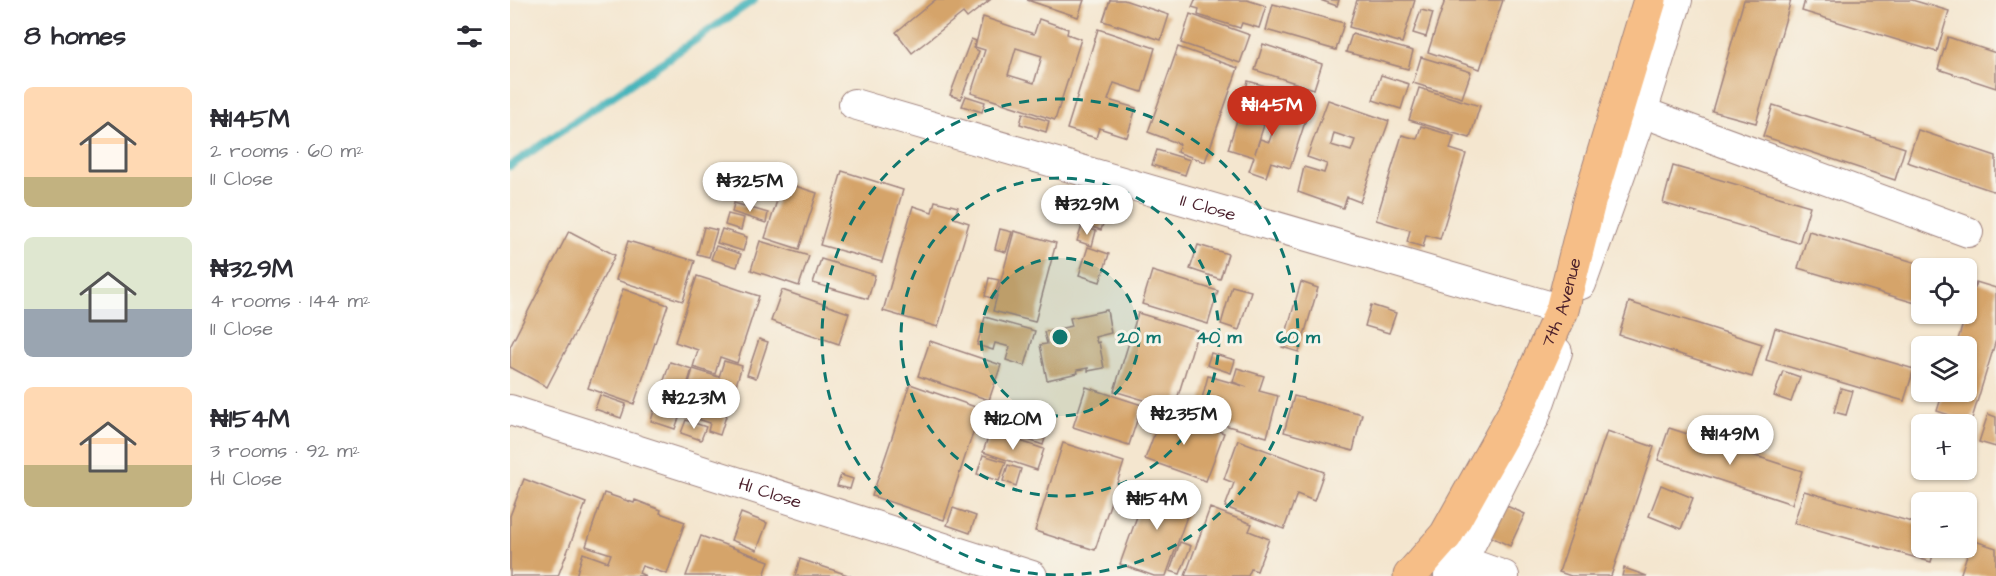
<!DOCTYPE html>
<meta charset="utf-8">
<style>
:root{--surface:#fff;--page:#f2f2f3;--text:#2b2b33;--muted:#7c7c81;--accent:#c8321e}
body{margin:0;font-family:"Architects Daughter",sans-serif;background:var(--page);color:var(--text);height:100vh;display:flex;flex-direction:column;font-size:22px;white-space:nowrap}
*{box-sizing:border-box;margin:0}
p{font-size:20px;color:var(--muted)}
.icon{flex:none;width:33px;height:33px;fill:none;stroke:currentColor;stroke-width:2;stroke-linecap:round;stroke-linejoin:round}
.map{position:relative;flex:1;overflow:hidden}
.details{display:flex;flex-direction:column;background:var(--surface);width:510px}
.details>*{flex:none}
.buttons{position:absolute;left:1401px;top:258px;display:grid;gap:12px}
.buttons a{display:grid;place-items:center;width:66px;height:66px;border-radius:9px;background:var(--surface);box-shadow:0 2px 4px #0004;font-size:30px}
.price{position:absolute;translate:-50% -51px;padding:0 14px;border-radius:21px;background:#fff;color:#222;font-size:20px;line-height:39px;filter:drop-shadow(0 2px 3px #0008)}
.price::after{content:'';position:absolute;left:50%;top:36px;width:18px;height:14px;margin-left:-9px;background:inherit;clip-path:polygon(0 0,100% 0,50% 100%)}
.price.active{background:var(--accent);color:#fff}
ul{padding:0;list-style:none}
li{display:flex;align-items:center;gap:18px;height:150px;padding:0 24px}
li span{display:grid;place-items:center;flex:none;width:168px;height:120px;border-radius:9px;color:#555}
li>.icon{margin-inline-start:auto}
span .icon{width:72px;height:72px;fill:#fffc;stroke-width:1}
li b{font-size:26px}
h2{display:flex;justify-content:space-between;align-items:center;height:72px;padding:0 24px;font-size:26px}
main{display:flex;flex:1;min-height:0}
.map>svg:first-child{display:block}
</style>
<main>
<section class="details">
<h2>8 homes<svg class="icon" aria-label="filters" viewBox="0 0 24 24"><path d="M4 7h16M4 17h16"/><circle cx="9" cy="7" r="2"/><circle cx="15" cy="17" r="2"/></svg></h2>
<ul>
<li><span style="background:linear-gradient(#ffd9b3 75%,#c2b280 0)"><svg class="icon" aria-label="home" viewBox="0 0 24 24"><path d="M3 11l9-7 9 7M6 9v11h12V9"/></svg></span><div><b>₦145M</b><p>2 rooms · 60 m²</p><p>I1 Close</p></div></li>
<li><span style="background:linear-gradient(#dfe7d0 60%,#9aa5b1 0)"><svg class="icon" aria-label="home" viewBox="0 0 24 24"><path d="M3 11l9-7 9 7M6 9v11h12V9"/></svg></span><div><b>₦329M</b><p>4 rooms · 144 m²</p><p>I1 Close</p></div></li>
<li><span style="background:linear-gradient(#ffd9b3 65%,#c2b280 0)"><svg class="icon" aria-label="home" viewBox="0 0 24 24"><path d="M3 11l9-7 9 7M6 9v11h12V9"/></svg></span><div><b>₦154M</b><p>3 rooms · 92 m²</p><p>H1 Close</p></div></li>
</ul>
</section>
<div class="map">
<svg width="1486" height="576" viewBox="0 0 1486 576">
<rect width="100%" height="100%" fill="#f7f3e8"/>
<filter id="ink" filterUnits="userSpaceOnUse"><feTurbulence type="fractalNoise" baseFrequency=".0167" numOctaves="2"/><feDisplacementMap in="SourceGraphic" scale="12" xChannelSelector="R" yChannelSelector="G"/><feConvolveMatrix kernelMatrix="1 2 1 2 8 2 1 2 1" color-interpolation-filters="sRGB"/></filter>
<filter id="wash" filterUnits="userSpaceOnUse"><feTurbulence type="fractalNoise" baseFrequency=".008" numOctaves="4" result="noise"/><feDisplacementMap in="SourceGraphic" scale="24" xChannelSelector="R" yChannelSelector="G"/><feGaussianBlur stdDeviation="1.35" result="paint"/><feColorMatrix in="noise" values="0 0 0 0 0 0 0 0 0 0 0 0 0 0 0 0 0 1.4 0 .05"/><feComposite in="paint" operator="in"/></filter>
<g filter="url(#wash)">
<rect width="100%" height="100%" fill="#f4e6cf"/>
<g fill="none" stroke-linecap="round" stroke-linejoin="round">
<polyline stroke="#41b2ba" stroke-width="8" points="0,166 244,0"/>
</g>
<g id="blocks">
<g fill="#d5a46b" fill-rule="evenodd">
<polygon points="425,0 480,0 457,18 453,13 402,53 386,32"/>
<polygon points="517,0 574,0 568,17"/>
<polygon points="600,0 614,0 659,15 651,40 593,21"/>
<polygon points="685,0 737,0 756,6 749,28 732,23 730,28 688,15 689,9 682,7"/>
<polygon points="810,0 829,0 827,6"/>
<polygon points="847,0 905,0 892,43 839,27"/>
<polygon points="935,0 993,0 970,69 918,52"/>
<polygon points="1234,0 1281,0 1246,123 1202,111"/>
<polygon points="1295,0 1402,0 1439,11 1427,52 1292,11"/>
<polygon points="763,4 834,23 826,50 756,30"/>
<polygon points="911,10 923,13 916,37 903,33"/>
<polygon points="680,14 740,35 730,63 671,43"/>
<path d="M473,17L524,34L529,19L558,29L557,34L571,39L545,120L461,93L475,50L465,47ZM506,48L532,56L524,83L498,75Z"/>
<polygon points="588,29 645,48 632,92 604,83 598,100 626,108 617,137 589,128 586,138 557,129"/>
<polygon points="842,34 903,51 898,69 836,52"/>
<polygon points="1438,37 1486,53 1486,88 1428,69"/>
<polygon points="461,39 466,41 463,48 469,51 451,99 440,95"/>
<polygon points="753,44 812,64 804,89 745,70"/>
<polygon points="668,47 728,68 695,162 667,152 670,144 638,132"/>
<polygon points="911,57 961,72 952,98 903,83"/>
<polygon points="871,75 899,84 891,109 863,100"/>
<polygon points="738,81 763,88 756,114 731,107"/>
<polygon points="909,88 970,106 960,138 899,120"/>
<polygon points="775,95 801,104 780,168 761,162 756,177 739,171 744,157 718,149 728,117 754,125 745,153 750,139 759,142"/>
<polygon points="456,96 475,102 472,112 452,106"/>
<path d="M818,100L879,121L850,202L837,197L833,208L788,192L794,167L814,173L817,164L797,157ZM824,133L845,140L841,151L821,145Z"/>
<polygon points="1263,105 1395,148 1385,180 1253,136"/>
<polygon points="513,113 539,121 536,132 510,124"/>
<polygon points="911,126 944,136 940,149 956,154 930,239 916,235 913,247 897,242 900,230 866,220 892,135 907,139"/>
<polygon points="1408,130 1486,156 1486,192 1397,162"/>
<polygon points="647,150 680,160 675,175 642,165"/>
<polygon points="1163,166 1300,206 1289,243 1153,203"/>
<polygon points="332,171 393,190 372,262 310,245"/>
<polygon points="273,182 307,193 289,249 255,238"/>
<polygon points="425,201 448,207 444,218 459,223 428,327 373,311 403,206 422,212"/>
<polygon points="224,203 258,213 256,223 222,212"/>
<polygon points="570,211 595,218 591,230 566,222"/>
<polygon points="218,214 234,218 231,230 215,225"/>
<polygon points="572,226 586,231 582,246 567,241"/>
<polygon points="194,227 207,230 199,257 187,254"/>
<polygon points="212,229 237,237 233,251 207,243"/>
<polygon points="490,229 502,232 496,252 485,249"/>
<polygon points="59,231 105,255 37,387 0,367 0,347"/>
<polygon points="504,231 546,243 525,322 483,311"/>
<polygon points="1299,231 1424,268 1412,268 1412,305 1288,268"/>
<polygon points="118,241 185,261 173,301 106,280"/>
<polygon points="250,241 299,256 289,286 241,270"/>
<polygon points="688,245 718,254 710,279 680,269"/>
<polygon points="206,246 231,254 227,267 201,259"/>
<polygon points="578,247 599,254 590,282 569,275"/>
<polygon points="311,259 365,275 358,299 303,283"/>
<polygon points="642,271 708,291 698,324 632,304"/>
<polygon points="187,276 249,296 227,363 210,357 205,374 183,367 188,350 165,342"/>
<polygon points="479,278 489,280 484,299 475,296"/>
<polygon points="791,282 808,288 789,352 772,347"/>
<polygon points="1466,282 1486,288 1486,340 1461,422 1427,411 1433,392 1456,392 1456,346 1446,346"/>
<polygon points="722,286 741,291 729,330 711,324"/>
<polygon points="113,289 158,305 124,404 78,388"/>
<polygon points="272,290 339,313 329,344 261,321"/>
<polygon points="1119,302 1252,344 1242,377 1109,335"/>
<polygon points="861,305 886,313 879,333 855,326"/>
<polygon points="597,310 601,333 585,337 587,343 589,342 594,368 578,371 578,368 567,370 568,373 537,380 530,345 537,344 534,332 562,326 560,318"/>
<polygon points="628,313 688,331 664,409 604,391"/>
<polygon points="475,317 525,331 515,366 496,360 500,347 485,343 483,350 467,345"/>
<polygon points="1265,328 1404,369 1394,401 1256,360"/>
<polygon points="249,339 258,342 246,378 237,375"/>
<polygon points="420,341 491,365 479,400 408,376"/>
<polygon points="701,353 725,360 721,373 697,365"/>
<polygon points="214,361 232,366 210,435 198,431 200,423 170,413 183,369 209,377"/>
<polygon points="160,362 182,369 169,412 146,405"/>
<polygon points="727,368 754,376 749,391 768,396 757,437 707,423 709,415 689,410 698,376 737,387 723,382"/>
<polygon points="1273,371 1290,377 1281,402 1264,396"/>
<polygon points="400,384 471,409 434,520 362,496"/>
<polygon points="576,387 632,405 619,445 563,427"/>
<polygon points="1331,388 1343,391 1336,415 1324,412"/>
<polygon points="90,395 116,404 111,418 85,409"/>
<polygon points="784,396 852,414 843,451 774,432"/>
<polygon points="145,407 170,415 165,429 141,421"/>
<polygon points="500,409 540,422 533,445 492,431"/>
<polygon points="653,411 714,433 696,481 635,459"/>
<polygon points="1478,414 1486,417 1486,447 1469,442"/>
<polygon points="176,420 196,427 191,440 171,433"/>
<polygon points="1159,428 1292,471 1282,504 1148,460"/>
<polygon points="480,431 534,449 527,470 473,452"/>
<polygon points="1097,431 1144,447 1101,576 1061,576 1049,572"/>
<polygon points="728,440 814,472 804,501 787,494 774,529 715,507 724,483 714,479"/>
<polygon points="553,443 614,462 585,550 525,531"/>
<polygon points="473,455 496,462 489,481 467,474"/>
<polygon points="498,465 511,469 506,486 493,481"/>
<polygon points="331,475 343,479 340,489 327,486"/>
<polygon points="14,479 76,503 48,576 0,576 0,516"/>
<polygon points="639,483 683,499 656,576 644,576 610,564"/>
<polygon points="1151,485 1183,498 1171,529 1139,516"/>
<polygon points="1294,491 1412,525 1412,548 1425,548 1421,562 1284,523"/>
<polygon points="94,493 124,503 125,500 151,510 150,513 175,522 157,574 132,566 129,573 136,576 66,576 73,553 98,562 101,554 76,546"/>
<polygon points="992,504 1015,514 1000,546 977,535"/>
<polygon points="443,508 466,516 460,533 437,525"/>
<polygon points="700,508 742,524 739,531 759,539 747,571 741,569 738,576 675,576"/>
<polygon points="231,513 257,523 247,550 221,540"/>
<polygon points="191,536 259,561 254,576 176,576"/>
<polygon points="1462,540 1486,548 1486,576 1450,576"/>
<polygon points="670,542 681,546 670,574 660,571"/>
<polygon points="290,559 341,576 285,576"/>
<polygon points="1114,568 1137,576 1112,576"/>
</g>
</g>
</g>
<g filter="url(#ink)">
<use href="#blocks" fill-opacity="0" stroke="#9f827d" stroke-width="1.5"/>
<g fill="none" stroke-linecap="round" stroke-linejoin="round">
<defs>
<g id="minor">
<path id="s1" d="M344,104L1052,310"/>
<polyline points="1132,112 1458,232"/>
<polyline points="1071,284 1132,112 1167,0"/>
<path id="s2" d="M0,410L522,576"/>
<polyline points="952,561 994,576"/>
<polyline points="939,576 952,561 1024,418 1047,352"/>
</g>
<g id="major">
<path id="s3" d="M900,576L936,535L1012,399L1052,310L1079,202L1140,0"/>
</g>
</defs>
<use href="#minor" stroke="#9f827d" stroke-width="32"/>
<use href="#major" stroke="#9f827d" stroke-width="35"/>
<use href="#minor" stroke="#fff" stroke-width="30"/>
<use href="#major" stroke="#f6be87" stroke-width="33"/>
</g>
</g>
<circle cx="550" cy="337" r="79" fill="#0f766e" fill-opacity=".12"/>
<g fill="none" stroke="#0f766e" stroke-width="3" stroke-dasharray="10 8">
<circle cx="550" cy="337" r="79"/>
<circle cx="550" cy="337" r="159"/>
<circle cx="550" cy="337" r="238"/>
</g>
<g text-anchor="middle" stroke-width="6" stroke-linejoin="round" paint-order="stroke">
<g font-size="18" fill="#4a1f2b" stroke="#f7f3e8">
<text dy="6" stroke="none"><textPath href="#s1" startOffset="369">I1 Close</textPath></text>
<text dy="6" stroke="none"><textPath href="#s3" startOffset="315">7th Avenue</textPath></text>
<text dy="6" stroke="none"><textPath href="#s2" startOffset="273">H1 Close</textPath></text>
</g>
</g>
<circle cx="550" cy="337" r="9" fill="#0f766e" stroke="#f7f3e8" stroke-width="3"/>
<g font-size="18" text-anchor="middle" font-weight="bold" fill="#0f766e" stroke="#f7f3e8" stroke-width="6" stroke-linejoin="round" paint-order="stroke">
<text x="629" y="343">20 m</text>
<text x="709" y="343">40 m</text>
<text x="788" y="343">60 m</text>
</g>
</svg>
<div class="buttons">
<a><svg class="icon" aria-label="locate" viewBox="0 0 24 24"><circle cx="12" cy="12" r="6"/><path d="M12 2v4M12 18v4M2 12h4M18 12h4"/></svg></a>
<a><svg class="icon" aria-label="layers" viewBox="0 0 24 24"><path d="M12 4l9 5-9 5-9-5zM3 14l9 5 9-5"/></svg></a>
<a>+</a>
<a>−</a>
</div>
<b class="price active" style="left:762px;top:137px">₦145M</b>
<b class="price" style="left:240px;top:213px">₦325M</b>
<b class="price" style="left:577px;top:236px">₦329M</b>
<b class="price" style="left:184px;top:430px">₦223M</b>
<b class="price" style="left:674px;top:446px">₦235M</b>
<b class="price" style="left:503px;top:451px">₦120M</b>
<b class="price" style="left:1220px;top:466px">₦149M</b>
<b class="price" style="left:647px;top:531px">₦154M</b>
</div>
</main>
